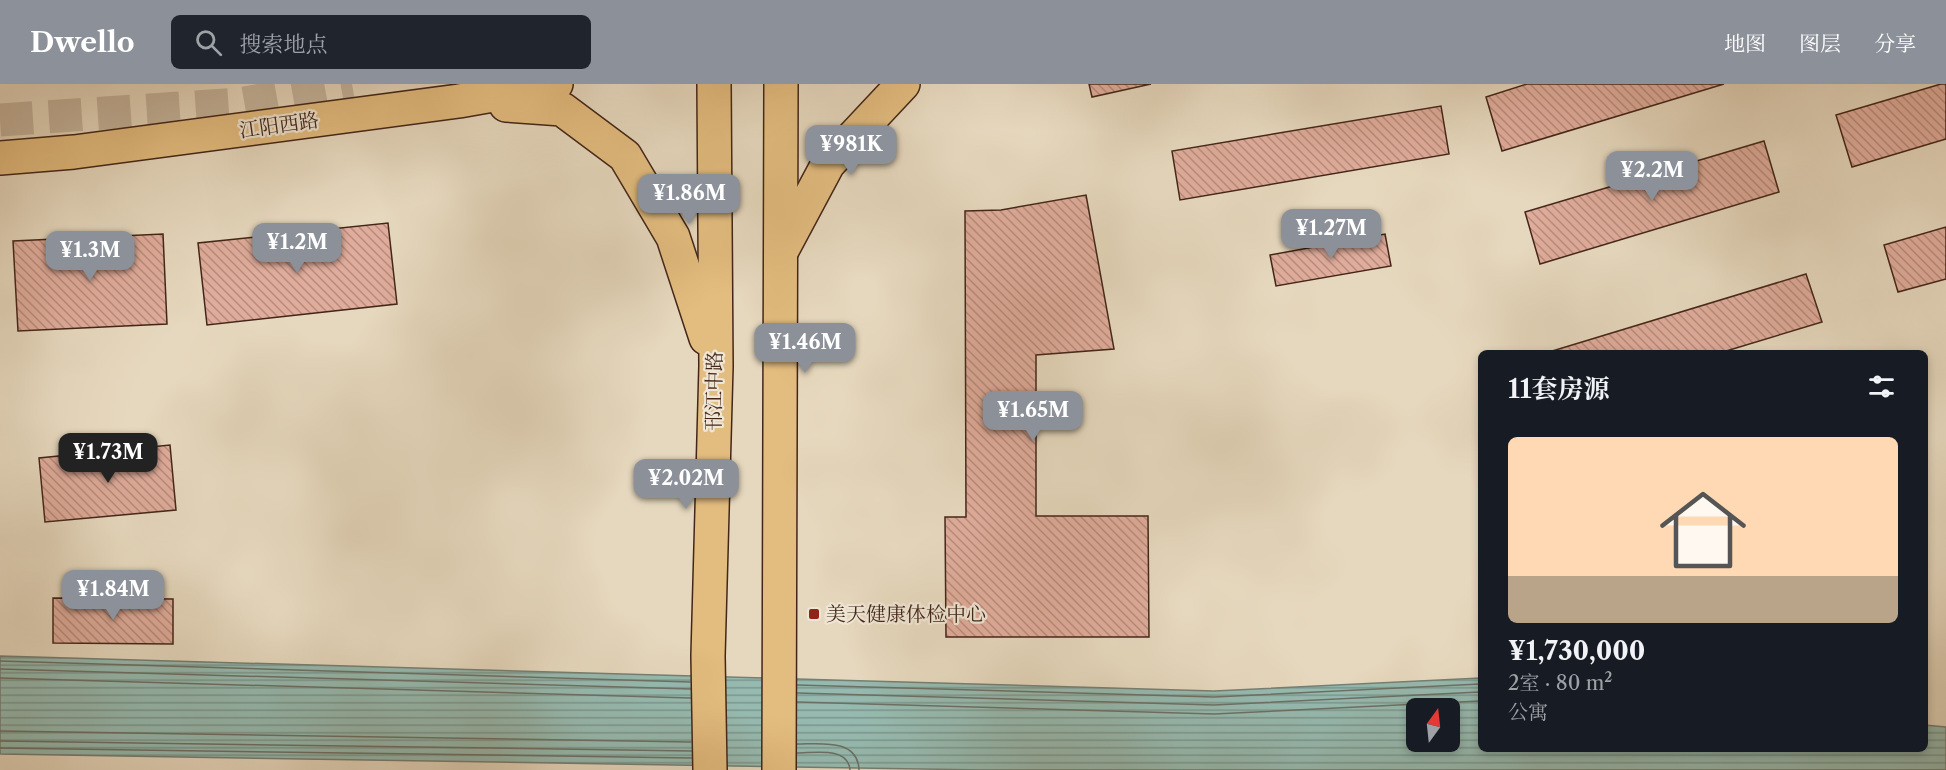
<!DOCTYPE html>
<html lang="zh">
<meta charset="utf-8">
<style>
:root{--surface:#171b24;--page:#20242c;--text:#f1f3f6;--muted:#9ea1a6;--line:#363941;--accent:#8c9099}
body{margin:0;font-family:"Libre Caslon Text","Noto Serif SC",serif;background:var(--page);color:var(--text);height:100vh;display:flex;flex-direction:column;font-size:22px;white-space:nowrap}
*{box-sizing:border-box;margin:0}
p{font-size:20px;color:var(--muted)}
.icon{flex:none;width:33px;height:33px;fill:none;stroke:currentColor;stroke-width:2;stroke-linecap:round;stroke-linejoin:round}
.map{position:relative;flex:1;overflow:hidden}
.sheet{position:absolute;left:1478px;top:266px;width:450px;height:402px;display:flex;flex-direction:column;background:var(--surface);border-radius:9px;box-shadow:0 3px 9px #0003}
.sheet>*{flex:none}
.needle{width:39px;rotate:15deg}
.fabs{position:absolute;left:1406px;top:614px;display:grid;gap:12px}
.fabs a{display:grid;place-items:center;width:54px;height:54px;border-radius:9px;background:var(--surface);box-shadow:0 3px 9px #0003;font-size:30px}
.price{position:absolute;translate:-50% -51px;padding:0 14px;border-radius:12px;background:var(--accent);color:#fff;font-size:20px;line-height:39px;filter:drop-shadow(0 2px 3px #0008)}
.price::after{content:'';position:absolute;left:50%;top:36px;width:18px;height:14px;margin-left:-9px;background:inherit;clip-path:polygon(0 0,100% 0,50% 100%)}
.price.current{background:#222;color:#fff}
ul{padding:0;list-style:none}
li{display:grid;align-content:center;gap:12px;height:318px;padding:0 30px}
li+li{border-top:2px solid var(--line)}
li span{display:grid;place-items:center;height:186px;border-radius:9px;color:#555}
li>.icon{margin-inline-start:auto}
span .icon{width:108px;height:108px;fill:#fffc;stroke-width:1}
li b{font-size:26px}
h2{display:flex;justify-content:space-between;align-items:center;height:72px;padding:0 30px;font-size:26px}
header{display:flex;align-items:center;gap:36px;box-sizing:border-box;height:84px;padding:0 30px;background:var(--accent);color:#fff}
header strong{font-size:28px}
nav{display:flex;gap:33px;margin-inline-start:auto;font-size:21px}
.search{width:420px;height:54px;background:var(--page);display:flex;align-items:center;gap:15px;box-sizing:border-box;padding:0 21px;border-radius:9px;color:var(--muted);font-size:22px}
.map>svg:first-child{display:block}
</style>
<header>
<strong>Dwello</strong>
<div class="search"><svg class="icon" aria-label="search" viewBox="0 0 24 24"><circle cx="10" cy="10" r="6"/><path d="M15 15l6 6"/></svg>搜索地点</div>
<nav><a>地图</a><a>图层</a><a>分享</a></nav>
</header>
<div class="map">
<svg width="1946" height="686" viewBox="0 0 1946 686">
<defs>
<pattern id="water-rules" width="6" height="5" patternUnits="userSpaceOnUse" patternTransform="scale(1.5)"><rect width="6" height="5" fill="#96bab0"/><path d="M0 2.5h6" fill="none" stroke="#7c978e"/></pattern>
<pattern id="building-back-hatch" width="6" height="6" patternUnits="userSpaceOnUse" patternTransform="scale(1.5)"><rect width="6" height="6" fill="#e0ac9b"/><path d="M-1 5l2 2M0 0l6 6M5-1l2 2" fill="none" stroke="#b78c7e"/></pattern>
</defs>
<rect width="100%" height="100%" fill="#e6d8be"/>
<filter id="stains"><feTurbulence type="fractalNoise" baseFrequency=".00333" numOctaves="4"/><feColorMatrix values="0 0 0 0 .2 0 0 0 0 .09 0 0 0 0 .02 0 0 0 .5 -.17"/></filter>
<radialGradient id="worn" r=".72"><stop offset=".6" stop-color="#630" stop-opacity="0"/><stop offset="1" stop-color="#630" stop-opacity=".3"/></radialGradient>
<path fill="url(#water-rules)" stroke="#757f74" stroke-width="1.5" fill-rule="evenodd" d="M0,572L1214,607L1480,594V664H1924L1925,641L1946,643V686H984L0,670ZM1416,624H1449V657H1416Z"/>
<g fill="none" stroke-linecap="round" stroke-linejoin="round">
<g stroke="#6c7064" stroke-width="1.5">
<polyline points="0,577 690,598"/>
<polyline points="0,585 691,605"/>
<polyline points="0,594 691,614"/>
<polyline points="797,601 1214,613 1480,600"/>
<polyline points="797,609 1214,621 1480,608"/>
<polyline points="797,618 1214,630 1480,617"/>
<polyline points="0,647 691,658"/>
<polyline points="0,657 692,667"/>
<path d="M797,660C820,660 858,654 859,686"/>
<polyline points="0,664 692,674"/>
<path d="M797,669C814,669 848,662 850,686"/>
</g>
</g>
<g fill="url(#building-back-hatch)" stroke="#432619" stroke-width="1.5">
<polygon points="1089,0 1151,0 1092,13"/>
<polygon points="1527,0 1724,0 1502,67 1486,13"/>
<polygon points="1941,0 1946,0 1946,55 1852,83 1836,31"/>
<polygon points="1441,22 1449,70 1180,116 1172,67"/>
<polygon points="1764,57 1779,108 1540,180 1525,128"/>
<polygon points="1086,111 1114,265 1036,271 1036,432 1148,432 1149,553 946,553 945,433 966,433 965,127 1001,126"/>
<polygon points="388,139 397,220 207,241 198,159"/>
<polygon points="1946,143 1946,195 1898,208 1884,161"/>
<polygon points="163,150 167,240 18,247 13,157"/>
<polygon points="1385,150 1391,182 1276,202 1270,171"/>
<polygon points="1806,190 1822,238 1723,268 1549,268"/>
<polygon points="170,361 176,426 45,438 39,374"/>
<polygon points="53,514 173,515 173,560 53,559"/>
</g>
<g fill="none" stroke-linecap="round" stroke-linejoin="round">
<polyline stroke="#c5b49d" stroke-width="33" stroke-dasharray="33 16" stroke-linecap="butt" points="0,36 239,20 352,0"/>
<defs>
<g id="major">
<polyline points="506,21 562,25 625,72 673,153 706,254"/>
<polyline points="0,74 74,68 459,17 556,0"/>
<polyline points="782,166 828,80 903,0"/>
<polyline points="710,686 708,572 716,282 714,0"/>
<polyline points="779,686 781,0"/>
</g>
</defs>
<use href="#major" stroke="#432619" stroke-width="36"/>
<use href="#major" stroke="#e3bc7f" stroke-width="33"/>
</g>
<rect fill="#8f2418" stroke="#efe6d5" stroke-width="2" x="808" y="524" width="12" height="12" rx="3"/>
<g text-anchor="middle" stroke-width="4.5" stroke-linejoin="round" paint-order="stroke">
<g font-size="20" fill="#432619" stroke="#efe6d5">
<text transform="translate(279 41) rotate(-8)" y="7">江阳西路</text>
<text transform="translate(714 307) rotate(-89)" y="7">邗江中路</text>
</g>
<g font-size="20" fill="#432619" stroke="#efe6d5" text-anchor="start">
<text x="826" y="537">美天健康体检中心</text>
</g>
</g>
<rect width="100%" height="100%" filter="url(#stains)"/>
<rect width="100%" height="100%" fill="url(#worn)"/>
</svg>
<div class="fabs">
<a><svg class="needle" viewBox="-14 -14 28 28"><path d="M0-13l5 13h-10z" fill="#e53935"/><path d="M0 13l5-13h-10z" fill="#9ea1a6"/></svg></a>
</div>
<b class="price" style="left:851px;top:92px">¥981K</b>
<b class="price" style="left:1652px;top:118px">¥2.2M</b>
<b class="price" style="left:689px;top:141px">¥1.86M</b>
<b class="price" style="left:1331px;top:176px">¥1.27M</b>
<b class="price" style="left:297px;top:190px">¥1.2M</b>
<b class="price" style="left:90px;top:198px">¥1.3M</b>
<b class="price" style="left:805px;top:290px">¥1.46M</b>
<b class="price" style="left:1033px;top:358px">¥1.65M</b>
<b class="price current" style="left:108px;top:400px">¥1.73M</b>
<b class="price" style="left:686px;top:426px">¥2.02M</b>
<b class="price" style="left:113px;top:537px">¥1.84M</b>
<section class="sheet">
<h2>11套房源<svg class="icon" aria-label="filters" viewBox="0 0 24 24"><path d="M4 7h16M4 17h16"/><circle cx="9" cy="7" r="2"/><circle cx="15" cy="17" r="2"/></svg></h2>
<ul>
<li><span style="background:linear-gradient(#ffd9b3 75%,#b9a48a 0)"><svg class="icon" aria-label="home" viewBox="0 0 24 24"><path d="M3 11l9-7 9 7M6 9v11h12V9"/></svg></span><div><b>¥1,730,000</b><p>2室 · 80 m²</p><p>公寓</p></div></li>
</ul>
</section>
</div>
